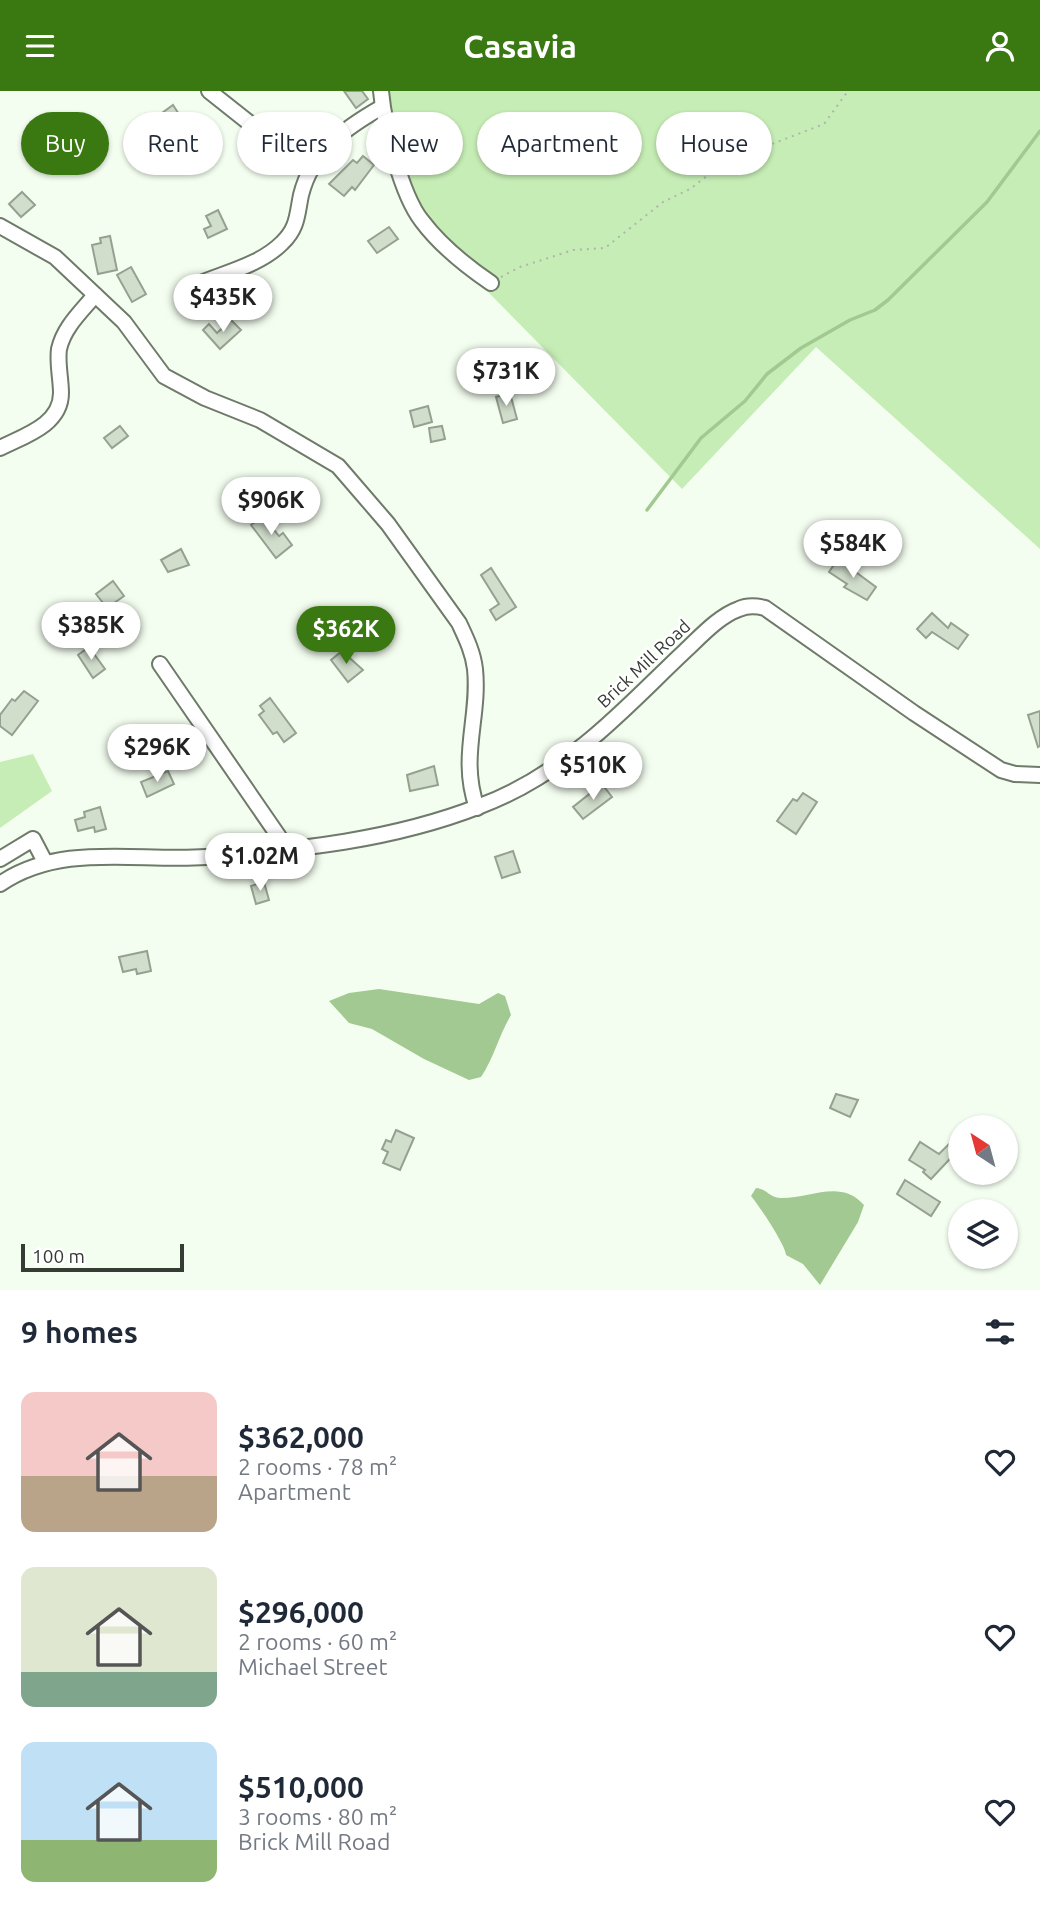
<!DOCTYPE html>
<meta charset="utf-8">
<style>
:root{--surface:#fff;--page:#f6f6f7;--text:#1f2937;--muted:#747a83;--accent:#3a7812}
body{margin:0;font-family:Ubuntu,sans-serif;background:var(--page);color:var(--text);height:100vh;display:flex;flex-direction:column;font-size:26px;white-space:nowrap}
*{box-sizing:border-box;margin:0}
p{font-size:23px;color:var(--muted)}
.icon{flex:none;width:38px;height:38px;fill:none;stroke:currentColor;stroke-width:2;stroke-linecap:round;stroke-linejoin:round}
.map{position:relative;height:1199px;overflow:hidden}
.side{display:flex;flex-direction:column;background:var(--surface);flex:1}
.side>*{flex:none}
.top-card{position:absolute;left:21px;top:21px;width:999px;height:63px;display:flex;gap:14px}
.needle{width:46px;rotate:324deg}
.buttons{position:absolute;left:948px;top:1024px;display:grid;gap:14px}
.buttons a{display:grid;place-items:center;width:70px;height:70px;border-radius:50%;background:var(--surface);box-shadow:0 2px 5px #0004;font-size:35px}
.scale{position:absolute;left:21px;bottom:18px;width:163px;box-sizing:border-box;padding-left:7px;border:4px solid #363b34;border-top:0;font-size:19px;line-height:24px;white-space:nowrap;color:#363b34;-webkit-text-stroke:5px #fff;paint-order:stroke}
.price{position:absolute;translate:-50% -60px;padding:0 16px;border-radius:24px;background:#fff;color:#222;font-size:23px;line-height:46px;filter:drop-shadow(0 2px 4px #0008)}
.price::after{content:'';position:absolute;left:50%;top:42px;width:21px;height:16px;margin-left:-10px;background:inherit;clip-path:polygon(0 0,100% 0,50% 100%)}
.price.current{background:var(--accent);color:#fff}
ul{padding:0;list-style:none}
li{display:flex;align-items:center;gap:21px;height:175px;padding:0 21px}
li span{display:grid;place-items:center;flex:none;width:196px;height:140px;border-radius:14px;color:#555}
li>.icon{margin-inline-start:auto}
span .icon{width:84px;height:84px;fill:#fffc;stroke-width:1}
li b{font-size:30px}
h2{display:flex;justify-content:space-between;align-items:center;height:84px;padding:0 21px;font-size:30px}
.pill{padding:0 24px;border-radius:32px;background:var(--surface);box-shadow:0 2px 5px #0004;font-size:24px;line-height:63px}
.pill.current{background:var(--accent);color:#fff}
header{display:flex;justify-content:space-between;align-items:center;height:91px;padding:0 21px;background:var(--accent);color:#fff;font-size:32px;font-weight:600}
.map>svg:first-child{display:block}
</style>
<header><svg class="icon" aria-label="menu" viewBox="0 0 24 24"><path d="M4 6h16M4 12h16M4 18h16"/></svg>Casavia<svg class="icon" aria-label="person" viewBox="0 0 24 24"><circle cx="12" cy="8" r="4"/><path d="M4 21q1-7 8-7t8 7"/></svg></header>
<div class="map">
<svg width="1040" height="1199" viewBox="0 0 1040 1199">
<rect width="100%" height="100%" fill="#f4fef0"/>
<g fill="#c6edb5">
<polygon points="378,0 1040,0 1040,458 816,256 682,398 428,140"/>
<polygon points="33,663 52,700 0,737 0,671"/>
</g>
<g fill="#a2c991">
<path d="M379,898L479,913L498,902L505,905L511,924C499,944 494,967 481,986L469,989L424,968L372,938L349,932L329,910L349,902Z"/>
<path d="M756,1097C767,1098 769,1106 780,1107C809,1108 841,1087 864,1114L858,1131L820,1194L803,1173L786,1164C786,1155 758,1113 751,1105Z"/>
</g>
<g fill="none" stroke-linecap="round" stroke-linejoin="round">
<polyline stroke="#a2c991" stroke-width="3.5" points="647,419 701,347 745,310 767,283 801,257 850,229 875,219 888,209 987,111 1040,40"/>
</g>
<g fill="#d1decc" stroke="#95a190" stroke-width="2">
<polygon points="344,0 362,0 368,8 356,17"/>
<polygon points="173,14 184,31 173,38 162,22"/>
<polygon points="363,65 374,74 355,99 352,96 344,105 329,93 353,69 357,72"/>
<polygon points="22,101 35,114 21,126 9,113"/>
<polygon points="218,119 227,138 208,147 204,138 211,135 206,125"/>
<polygon points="389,136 398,148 377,162 368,150"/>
<polygon points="110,145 117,179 98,183 92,154 101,152 100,147"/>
<polygon points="131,176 146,203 132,211 117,184"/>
<polygon points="231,229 241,239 220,258 203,239 209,233 217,242"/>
<polygon points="510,302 517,328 503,332 496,306"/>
<polygon points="428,315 432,331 414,336 410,320"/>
<polygon points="120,335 128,345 112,357 104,347"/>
<polygon points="442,335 445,348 431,351 429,337"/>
<polygon points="263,425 279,445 283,442 292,454 276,467 251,434"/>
<polygon points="181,458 189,474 168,481 161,469"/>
<polygon points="838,468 876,496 867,509 844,496 847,493 829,481"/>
<polygon points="491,477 516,516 496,529 490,519 499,513 481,484"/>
<polygon points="113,490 124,505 107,517 96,503"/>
<polygon points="932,522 948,537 951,532 968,544 958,558 932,541 926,547 917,538"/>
<polygon points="89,556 105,578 93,587 78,564"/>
<polygon points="342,560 363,579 348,591 331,569"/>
<polygon points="24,600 38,610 12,644 0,635 0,624 12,608 15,610"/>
<polygon points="270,607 296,642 284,651 277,641 273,643 259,624 264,620 260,615"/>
<polygon points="1040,620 1040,655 1038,656 1028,624"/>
<polygon points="434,675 438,694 410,700 407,684"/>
<polygon points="168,680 174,693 147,706 141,691"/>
<polygon points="602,693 612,706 583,728 573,716"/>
<polygon points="803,702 817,711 796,743 777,730 793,708 797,710"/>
<polygon points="100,716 106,738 95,741 94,736 78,740 75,729 85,726 84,721"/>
<polygon points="513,760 520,781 502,787 495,766"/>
<polygon points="264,791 269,809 256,813 251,795"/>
<polygon points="147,860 151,880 137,883 136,878 123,881 119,866"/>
<polygon points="836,1003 858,1009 850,1026 830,1017"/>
<polygon points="396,1039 414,1047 400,1079 383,1072 388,1061 382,1058 386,1049 391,1051"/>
<polygon points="953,1049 961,1056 931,1088 923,1081 925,1079 909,1069 920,1051 939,1063"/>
<polygon points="905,1089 940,1111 931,1125 897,1103"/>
</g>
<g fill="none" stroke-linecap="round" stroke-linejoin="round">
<defs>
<g id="minor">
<polyline points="209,0 310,80"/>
<path d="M381,0C384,33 401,104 422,130C440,154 466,175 491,192"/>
<path d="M0,135L55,166L124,231L164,285L205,307L260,329L338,375L388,433L459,532C466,547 473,561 475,578C480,627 459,666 477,717"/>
<path d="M201,192C228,181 261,173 282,152C298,137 297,123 301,104C312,60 345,37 382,16"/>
<path d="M0,357C24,345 61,334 61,302C61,288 57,272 59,258C64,236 81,221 95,204"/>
<polyline points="160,573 286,756"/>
<polyline points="0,768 33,748 45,771"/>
<path d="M0,793C61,751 137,771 206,766C299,759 393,749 480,715C518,701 553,679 585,653C620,625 652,591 685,560C701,545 719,525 739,518C748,514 757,515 765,517L914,622L1001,679L1015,683L1040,684"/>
</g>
</defs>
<use href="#minor" stroke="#6f7a6a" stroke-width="18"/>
<polyline stroke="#aeb6ab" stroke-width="2" stroke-dasharray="2 5" stroke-linecap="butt" points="501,186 520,176 573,159 605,157 663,111 690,98 725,71 824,33 848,0"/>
<use href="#minor" stroke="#fff" stroke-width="14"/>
</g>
<g text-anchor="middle" stroke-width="5" stroke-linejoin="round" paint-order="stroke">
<g font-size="18" fill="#363b34" stroke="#fff">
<text transform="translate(644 573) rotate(-43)" y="6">Brick Mill Road</text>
</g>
</g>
</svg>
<div class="buttons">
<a><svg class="needle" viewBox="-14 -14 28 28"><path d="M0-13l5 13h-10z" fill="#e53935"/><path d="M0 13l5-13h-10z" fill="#747a83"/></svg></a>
<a><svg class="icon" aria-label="layers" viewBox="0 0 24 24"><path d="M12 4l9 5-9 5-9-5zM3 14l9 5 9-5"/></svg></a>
</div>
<div class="scale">100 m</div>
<b class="price" style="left:223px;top:243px">$435K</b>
<b class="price" style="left:506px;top:317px">$731K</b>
<b class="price" style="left:271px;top:446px">$906K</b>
<b class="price" style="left:853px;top:489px">$584K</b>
<b class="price" style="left:91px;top:571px">$385K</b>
<b class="price current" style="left:346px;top:575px">$362K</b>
<b class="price" style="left:157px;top:693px">$296K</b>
<b class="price" style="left:593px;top:711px">$510K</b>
<b class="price" style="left:260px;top:802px">$1.02M</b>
<div class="top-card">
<a class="pill current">Buy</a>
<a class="pill">Rent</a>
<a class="pill">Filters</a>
<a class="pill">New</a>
<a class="pill">Apartment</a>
<a class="pill">House</a>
</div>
</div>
<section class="side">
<h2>9 homes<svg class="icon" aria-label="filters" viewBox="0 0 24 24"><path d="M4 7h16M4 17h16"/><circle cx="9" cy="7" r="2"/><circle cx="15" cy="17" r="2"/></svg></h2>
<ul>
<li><span style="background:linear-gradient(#f6c9c9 60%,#b9a48a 0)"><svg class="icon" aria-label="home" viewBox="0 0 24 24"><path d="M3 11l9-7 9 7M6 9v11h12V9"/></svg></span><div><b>$362,000</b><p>2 rooms · 78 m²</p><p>Apartment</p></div><svg class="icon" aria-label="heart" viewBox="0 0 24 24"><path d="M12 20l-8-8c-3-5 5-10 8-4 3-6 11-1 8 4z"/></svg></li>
<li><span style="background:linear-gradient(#dfe7d0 75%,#7fa58c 0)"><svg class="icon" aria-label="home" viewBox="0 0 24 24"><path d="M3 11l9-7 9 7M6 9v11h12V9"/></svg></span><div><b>$296,000</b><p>2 rooms · 60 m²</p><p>Michael Street</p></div><svg class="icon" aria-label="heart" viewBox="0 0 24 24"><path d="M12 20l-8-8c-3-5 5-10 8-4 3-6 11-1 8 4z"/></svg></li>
<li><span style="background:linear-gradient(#bfe0f5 70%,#8fb573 0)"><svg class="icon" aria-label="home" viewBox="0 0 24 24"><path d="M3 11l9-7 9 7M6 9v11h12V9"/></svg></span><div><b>$510,000</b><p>3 rooms · 80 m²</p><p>Brick Mill Road</p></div><svg class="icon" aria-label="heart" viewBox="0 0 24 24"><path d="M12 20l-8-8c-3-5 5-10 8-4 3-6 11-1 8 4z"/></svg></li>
</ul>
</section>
